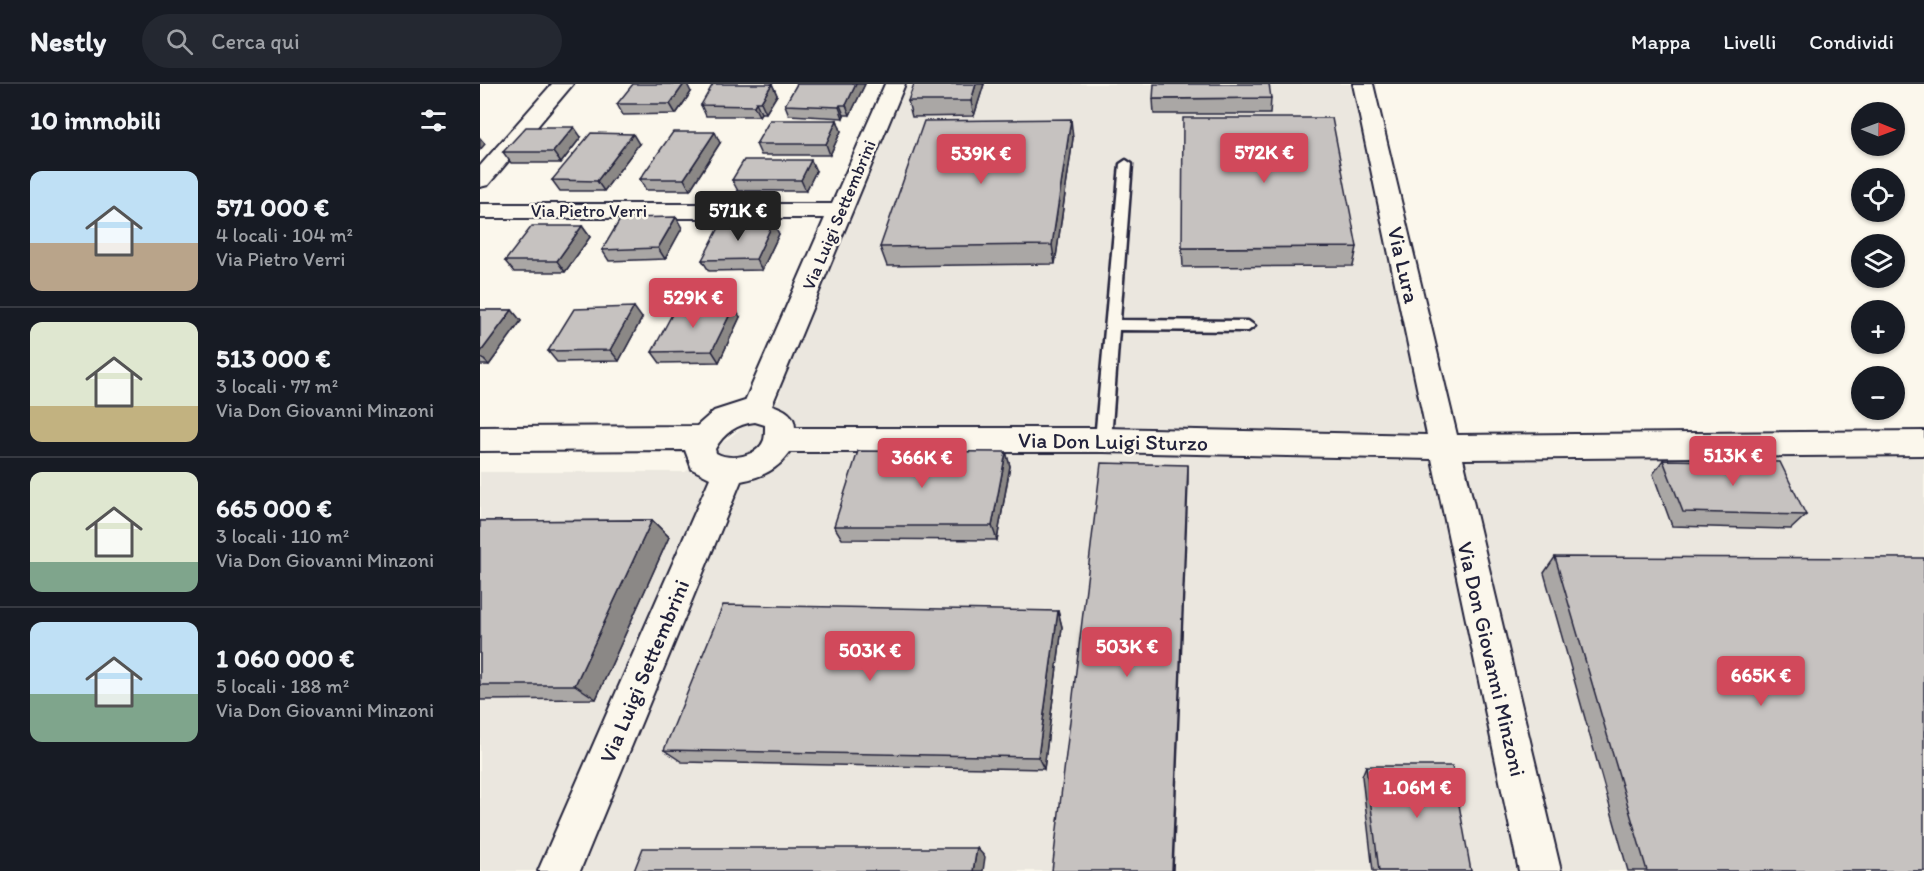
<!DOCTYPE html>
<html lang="it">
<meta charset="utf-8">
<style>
:root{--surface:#171b24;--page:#242831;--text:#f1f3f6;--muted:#9ea1a6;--line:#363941;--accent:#d1495b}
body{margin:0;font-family:Itim,sans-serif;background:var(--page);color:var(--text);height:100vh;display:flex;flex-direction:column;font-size:22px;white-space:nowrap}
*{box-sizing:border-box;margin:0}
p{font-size:20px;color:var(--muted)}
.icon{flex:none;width:33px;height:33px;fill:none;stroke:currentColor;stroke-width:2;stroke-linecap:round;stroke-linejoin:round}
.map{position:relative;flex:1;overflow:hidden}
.side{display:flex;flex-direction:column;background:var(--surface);width:480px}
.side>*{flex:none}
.needle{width:39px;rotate:91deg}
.buttons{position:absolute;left:1371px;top:18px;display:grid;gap:12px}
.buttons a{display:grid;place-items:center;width:54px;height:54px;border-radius:50%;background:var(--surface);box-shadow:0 2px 4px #0004;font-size:30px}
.price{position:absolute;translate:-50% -51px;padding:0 14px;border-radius:6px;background:var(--accent);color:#fff;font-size:20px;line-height:39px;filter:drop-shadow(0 2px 3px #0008)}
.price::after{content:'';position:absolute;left:50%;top:36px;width:18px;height:14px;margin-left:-9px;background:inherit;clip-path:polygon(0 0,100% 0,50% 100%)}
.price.selected{background:#222;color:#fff}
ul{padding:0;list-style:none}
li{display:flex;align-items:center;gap:18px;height:150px;padding:0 30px}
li+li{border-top:2px solid var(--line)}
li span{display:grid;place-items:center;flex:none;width:168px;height:120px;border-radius:12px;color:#555}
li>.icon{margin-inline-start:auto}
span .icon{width:72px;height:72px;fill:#fffc;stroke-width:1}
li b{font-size:26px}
h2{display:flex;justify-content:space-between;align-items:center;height:72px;padding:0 30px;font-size:26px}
header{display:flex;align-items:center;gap:36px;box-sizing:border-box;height:84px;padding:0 30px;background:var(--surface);border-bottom:2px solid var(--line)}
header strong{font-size:28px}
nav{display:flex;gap:33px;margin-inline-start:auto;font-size:21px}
.search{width:420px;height:54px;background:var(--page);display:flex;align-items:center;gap:15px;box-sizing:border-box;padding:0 21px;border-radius:33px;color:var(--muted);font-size:22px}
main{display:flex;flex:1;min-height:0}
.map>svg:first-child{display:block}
</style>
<header>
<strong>Nestly</strong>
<div class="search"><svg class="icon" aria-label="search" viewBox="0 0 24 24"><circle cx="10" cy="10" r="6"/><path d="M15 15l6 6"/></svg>Cerca qui</div>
<nav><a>Mappa</a><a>Livelli</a><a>Condividi</a></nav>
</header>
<main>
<section class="side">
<h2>10 immobili<svg class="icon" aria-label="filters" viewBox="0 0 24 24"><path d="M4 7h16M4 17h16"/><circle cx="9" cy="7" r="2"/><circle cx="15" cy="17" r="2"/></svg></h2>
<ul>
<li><span style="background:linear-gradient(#bfe0f5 60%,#b9a48a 0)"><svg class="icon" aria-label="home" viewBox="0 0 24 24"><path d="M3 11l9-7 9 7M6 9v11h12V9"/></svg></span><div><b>571 000 €</b><p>4 locali · 104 m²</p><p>Via Pietro Verri</p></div></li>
<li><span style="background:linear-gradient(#dfe7d0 70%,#c2b280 0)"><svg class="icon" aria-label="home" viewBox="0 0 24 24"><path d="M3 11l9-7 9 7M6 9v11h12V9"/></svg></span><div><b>513 000 €</b><p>3 locali · 77 m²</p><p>Via Don Giovanni Minzoni</p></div></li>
<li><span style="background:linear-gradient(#dfe7d0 75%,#7fa58c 0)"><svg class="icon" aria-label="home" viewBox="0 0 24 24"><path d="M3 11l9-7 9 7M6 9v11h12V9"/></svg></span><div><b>665 000 €</b><p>3 locali · 110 m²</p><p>Via Don Giovanni Minzoni</p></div></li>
<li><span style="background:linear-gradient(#bfe0f5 60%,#7fa58c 0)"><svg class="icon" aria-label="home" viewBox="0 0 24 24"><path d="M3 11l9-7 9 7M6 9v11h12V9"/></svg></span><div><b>1 060 000 €</b><p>5 locali · 188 m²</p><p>Via Don Giovanni Minzoni</p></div></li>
</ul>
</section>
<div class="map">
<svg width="1444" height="787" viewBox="0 0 1444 787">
<rect width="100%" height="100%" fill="#fbf7ec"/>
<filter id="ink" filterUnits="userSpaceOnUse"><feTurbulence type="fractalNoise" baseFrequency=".0167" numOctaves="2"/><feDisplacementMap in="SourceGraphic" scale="12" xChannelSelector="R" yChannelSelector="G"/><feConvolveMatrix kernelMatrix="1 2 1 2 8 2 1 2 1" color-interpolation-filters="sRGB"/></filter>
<g filter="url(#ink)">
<polygon fill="#ebe7df" points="426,0 871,0 933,290 948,374 1444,368 1444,787 0,787 0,388 205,388 299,315 302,300"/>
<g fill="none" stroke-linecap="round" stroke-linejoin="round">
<defs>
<polygon id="lane" points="646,76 652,80 640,236 768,237 775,242 768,247 639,246 631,356 629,360 623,362 617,360 615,356 640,80"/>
<g id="street">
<polygon points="72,0 93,0 8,101 0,103 0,82"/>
<path d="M405,0H425L292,321C304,325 315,330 315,344H623L947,351L873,0H893L977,351L1444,347V371L983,375L1081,787H1039L952,375L623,368H310C297,386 282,393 261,397L100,787H58L230,394L212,385L205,366L0,367V343L217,342L234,327L265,317L345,134H0V120H352ZM275,338L285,341C285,346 285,352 284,356C278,373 250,377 236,369L235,365C244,349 257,340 275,338Z"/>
</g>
</defs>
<use href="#lane" stroke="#22223b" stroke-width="5"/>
<use href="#street" stroke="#22223b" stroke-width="4"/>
<use href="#lane" fill="#fbf7ec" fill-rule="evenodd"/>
<use href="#street" fill="#fbf7ec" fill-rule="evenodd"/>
</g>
<g fill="#aaa7a5" stroke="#22223b" stroke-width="1.5">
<polygon points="292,0 297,11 286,29 281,29 279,32 226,32 221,21"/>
<polygon points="317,0 385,0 370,31 364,31 363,34 309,31 305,21"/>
<polygon points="504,0 494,32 432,33 428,17"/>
<polygon points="211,8 196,30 143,31 137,20"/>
<polygon points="791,14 790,30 674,30 673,15"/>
<polygon points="357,36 361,47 350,71 281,71 276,60"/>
<polygon points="101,53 81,79 31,79 23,68"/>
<polygon points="593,54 575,180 407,182 400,163"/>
<polygon points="240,59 210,106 166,106 160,95"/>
<polygon points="159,60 124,107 80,107 72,96"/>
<polygon points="336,87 326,107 258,107 252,96"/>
<polygon points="293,139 299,150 282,186 229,187 222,176"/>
<polygon points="102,142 110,153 85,188 34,188 25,177"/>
<polygon points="202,144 185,175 129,177 122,166"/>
<polygon points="877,163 873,182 703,183 702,164"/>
<polygon points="0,226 32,226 41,237 9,281 0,281"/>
<polygon points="260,233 239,278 180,279 172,268"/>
<polygon points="162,234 139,277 77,278 68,267"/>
<polygon points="526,368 530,382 517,456 362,455 354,442"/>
<polygon points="1183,376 1326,431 1311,445 1192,442 1173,390"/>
<polygon points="172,436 189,453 116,615 0,616 0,437"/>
<polygon points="1075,473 1444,787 1148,787 1064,489"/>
<polygon points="578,527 582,543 564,685 202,678 184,666"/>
<polygon points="886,682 991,787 893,787 882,692"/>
</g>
<g fill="#8b8886" stroke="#22223b" stroke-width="1.5">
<polygon points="204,0 207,0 211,8 196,30 190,20"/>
<polygon points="292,0 297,11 286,29 281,18"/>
<polygon points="376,0 385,0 370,31 366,21"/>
<polygon points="496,0 504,0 494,32 491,17"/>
<polygon points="276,18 281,29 279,32 274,22"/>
<polygon points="360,21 364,31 363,34 359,23"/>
<polygon points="591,35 593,54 575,180 572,161"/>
<polygon points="357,36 361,47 350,71 346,60"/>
<polygon points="94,43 101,53 81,79 73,68"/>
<polygon points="235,48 240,59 210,106 204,95"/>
<polygon points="153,50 159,60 124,107 117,97"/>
<polygon points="0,54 5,60 0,66"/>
<polygon points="331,76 336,87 326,107 321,96"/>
<polygon points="196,133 202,144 185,175 178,164"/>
<polygon points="293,139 299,150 282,186 276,175"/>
<polygon points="102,142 110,153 85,188 77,177"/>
<polygon points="254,222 260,233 239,278 232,267"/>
<polygon points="154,223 162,234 139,277 130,266"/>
<polygon points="32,226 41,237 9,281 0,272 0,269"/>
<polygon points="526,368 530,382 517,456 512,442"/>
<polygon points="708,381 708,399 693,787 692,787"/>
<polygon points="172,436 189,453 116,615 95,601"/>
<polygon points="578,527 582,543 564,685 558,673"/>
<polygon points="497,764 505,773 503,787 493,787"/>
</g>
<g fill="#c6c2c0" stroke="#22223b" stroke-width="1.5">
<polygon points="153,0 204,0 190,20 137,20"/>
<polygon points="233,0 292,0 281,18 276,18 274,22 221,21"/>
<polygon points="317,0 376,0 366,21 360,21 359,23 305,21"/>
<polygon points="434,0 496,0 491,17 428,17"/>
<polygon points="674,0 789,0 791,14 673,15"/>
<polygon points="703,34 852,34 877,163 702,164"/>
<polygon points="591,35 572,161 400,163 444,37"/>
<polygon points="290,36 357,36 346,60 276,60"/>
<polygon points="46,43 94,43 73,68 23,68"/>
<polygon points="193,48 235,48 204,95 160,95"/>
<polygon points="111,49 153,50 117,97 72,96"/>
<polygon points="264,76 331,76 321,96 252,96"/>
<polygon points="196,133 178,164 122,166 141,134"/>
<polygon points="293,139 276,175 222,176 241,140"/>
<polygon points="52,142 102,142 77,177 25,177"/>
<polygon points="254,222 232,267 172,268 196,223"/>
<polygon points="154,223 130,266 68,267 94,225"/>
<polygon points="0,226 32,226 0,269"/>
<polygon points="378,367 526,368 512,442 354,442"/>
<polygon points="1183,376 1300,378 1326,431 1203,428"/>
<polygon points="621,379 708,381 692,787 572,787"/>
<polygon points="172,436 95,601 0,601 0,437"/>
<polygon points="1075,473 1444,474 1444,787 1167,787"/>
<polygon points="243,521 578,527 558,673 184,666"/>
<polygon points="886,682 972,682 991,787 899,787"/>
<polygon points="163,764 497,764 493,787 154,787"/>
</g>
</g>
<g text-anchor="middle" stroke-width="5" stroke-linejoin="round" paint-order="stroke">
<g font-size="18" fill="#22223b" stroke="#fbf7ec">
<text x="109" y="133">Via Pietro Verri</text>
<text transform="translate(359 131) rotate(-67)" y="6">Via Luigi Settembrini</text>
</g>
<g font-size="22" fill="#22223b" stroke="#fbf7ec">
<text transform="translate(924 181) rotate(77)" y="8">Via Lura</text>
<text transform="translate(633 357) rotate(1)" y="8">Via Don Luigi Sturzo</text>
<text transform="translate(1012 575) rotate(77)" y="8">Via Don Giovanni Minzoni</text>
<text transform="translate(164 587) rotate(-67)" y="8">Via Luigi Settembrini</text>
</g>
</g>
</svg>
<div class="buttons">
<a><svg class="needle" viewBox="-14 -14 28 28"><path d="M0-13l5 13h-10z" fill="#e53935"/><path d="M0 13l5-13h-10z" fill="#9ea1a6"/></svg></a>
<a><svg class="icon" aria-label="locate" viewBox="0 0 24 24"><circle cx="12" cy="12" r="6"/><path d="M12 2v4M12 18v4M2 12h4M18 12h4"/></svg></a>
<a><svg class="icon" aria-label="layers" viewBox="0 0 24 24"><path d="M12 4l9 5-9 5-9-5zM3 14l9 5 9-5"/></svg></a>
<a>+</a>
<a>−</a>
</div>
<b class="price" style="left:784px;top:100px">572K €</b>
<b class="price" style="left:501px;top:101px">539K €</b>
<b class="price selected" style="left:258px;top:158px">571K €</b>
<b class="price" style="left:213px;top:245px">529K €</b>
<b class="price" style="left:1253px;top:403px">513K €</b>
<b class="price" style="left:442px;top:405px">366K €</b>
<b class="price" style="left:647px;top:594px">503K €</b>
<b class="price" style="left:390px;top:598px">503K €</b>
<b class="price" style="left:1281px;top:623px">665K €</b>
<b class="price" style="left:937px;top:735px">1.06M €</b>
</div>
</main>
